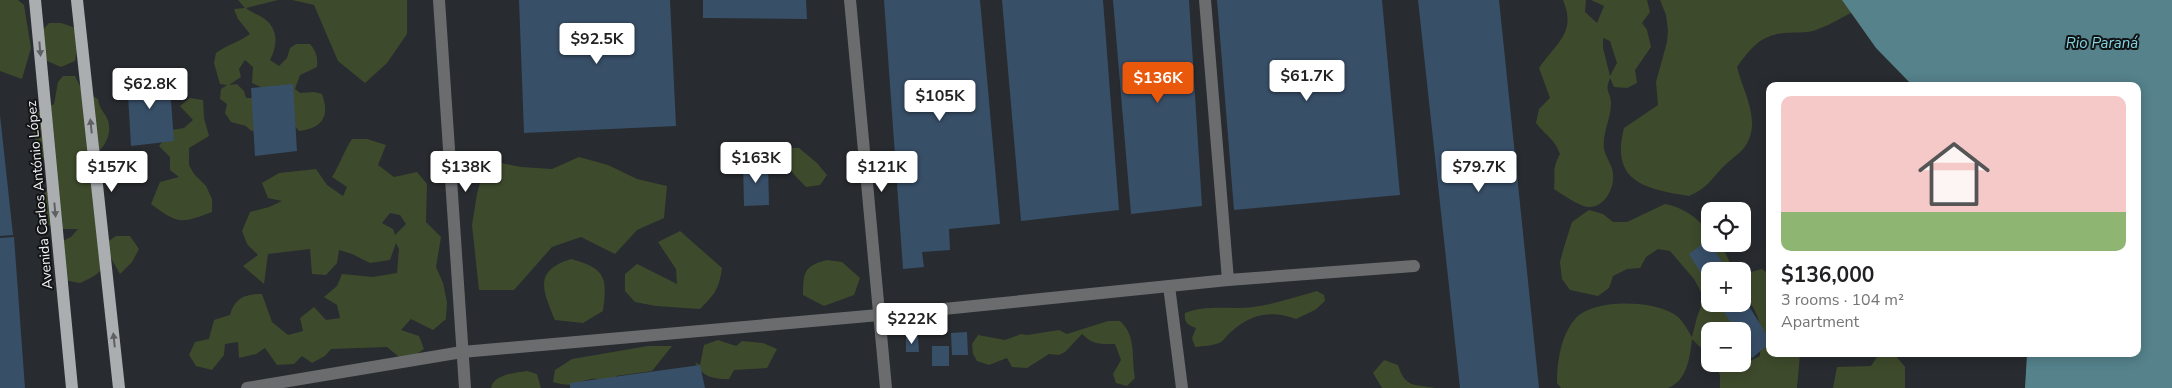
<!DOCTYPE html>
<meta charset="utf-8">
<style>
:root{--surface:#fff;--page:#f6f6f6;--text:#202124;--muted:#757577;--accent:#ea580c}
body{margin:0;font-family:"Nunito Sans",sans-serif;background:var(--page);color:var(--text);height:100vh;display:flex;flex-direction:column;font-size:19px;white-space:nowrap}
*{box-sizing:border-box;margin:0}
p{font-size:16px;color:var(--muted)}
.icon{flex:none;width:28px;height:28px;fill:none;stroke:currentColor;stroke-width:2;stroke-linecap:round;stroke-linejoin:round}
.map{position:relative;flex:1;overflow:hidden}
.sheet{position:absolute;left:1766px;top:82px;width:375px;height:275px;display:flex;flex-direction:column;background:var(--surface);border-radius:10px;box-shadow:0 2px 12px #0003}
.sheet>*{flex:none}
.buttons{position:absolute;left:1701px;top:202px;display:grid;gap:10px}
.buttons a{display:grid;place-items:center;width:50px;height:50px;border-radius:10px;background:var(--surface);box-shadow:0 2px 12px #0003;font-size:25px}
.price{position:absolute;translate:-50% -42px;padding:0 11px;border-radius:5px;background:#fff;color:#222;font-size:16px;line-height:32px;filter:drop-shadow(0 1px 2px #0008)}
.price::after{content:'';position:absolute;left:50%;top:30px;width:15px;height:11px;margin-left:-8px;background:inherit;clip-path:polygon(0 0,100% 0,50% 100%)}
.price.current{background:var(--accent);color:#fff}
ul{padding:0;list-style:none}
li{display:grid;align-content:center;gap:10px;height:265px;padding:0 15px}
li span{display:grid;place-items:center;height:155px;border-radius:10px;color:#555}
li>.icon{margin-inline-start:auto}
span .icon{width:90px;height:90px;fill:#fffc;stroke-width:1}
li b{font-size:21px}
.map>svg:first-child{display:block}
</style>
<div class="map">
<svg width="2172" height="388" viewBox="0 0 2172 388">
<rect width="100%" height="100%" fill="#282b2f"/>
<g fill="#3e4a2c" fill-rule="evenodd">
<polygon points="0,0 18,0 24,5 31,48 22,79 0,71"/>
<path d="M238,0H278L246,8C252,13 262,16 266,20C279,31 277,47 270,60L279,66L287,58L290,48L296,44H310C316,51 318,57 317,67L300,75L295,89L300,93L314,92L322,94C330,116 323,128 299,131L265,89L252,83L253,67L245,60L239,69L241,77L229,85L237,84L244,91L246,98H256V132L250,130L246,126L231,122L225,113L227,104L220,99L221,89L227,85L220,84L214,63L216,53C227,45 239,42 250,34L238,19L234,9L245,8Z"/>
<polygon points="292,0 407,0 407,34 387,63 365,83 338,61 314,5"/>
<path d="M1563,0H1586L1585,12L1597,23L1604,6L1591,0H1647L1650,12L1642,23L1647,30L1651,47L1635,70L1637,83L1627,88L1614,87L1610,78C1604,93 1611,91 1611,103C1611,119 1602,133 1604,149C1606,158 1613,166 1613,174C1615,191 1600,214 1581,205C1572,201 1563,195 1554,189C1556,172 1551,171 1560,154C1554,138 1546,136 1536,123L1539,109L1550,98L1539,68C1556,43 1577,33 1563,0ZM1603,38L1610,41L1617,63L1610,76L1603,48Z"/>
<path d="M1660,0H1854L1851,13C1839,19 1826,27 1813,31C1800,34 1786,31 1774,35C1757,39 1747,53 1737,67C1743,92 1763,123 1744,148C1739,154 1730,160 1724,166C1710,180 1709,187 1689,196C1645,189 1610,182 1624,128L1658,105L1656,82L1667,42L1668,30L1666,15Z"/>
<polygon points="49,23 61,23 73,27 79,38 75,61 61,67 47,61 37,36"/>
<path d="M63,76H75L82,90L98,99C99,107 102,110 106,116C114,131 106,146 95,155L103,245L116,236H130L139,249L132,262L120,274L104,246C106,270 102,273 80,283L64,280L60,242L71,237L78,229H58L37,219L39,198L46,192L51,166L39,154L31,125L38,112L54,104L58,82Z"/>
<path d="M190,98L203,100L204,118L209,136L189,148V165L194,174L206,186L212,199V212C180,224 178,224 151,204L160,182L179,177L170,170V157L159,146L171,130L184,128L193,120L180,106Z"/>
<path d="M352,139H367L386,145L378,165L394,177L417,172L427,184L426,222L441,237L436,267L443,283L447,302L446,319L433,330L411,319L401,330L419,336L424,349L405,362L387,347L331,349L325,356L312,363L302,356L294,364L277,365L265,348L256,354L239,358L238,342L225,344L224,355L212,370L196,366L189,355L195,342L209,339L214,320L230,315C235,297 246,294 262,294L272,322L288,335L303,331L300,318L314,307L326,320L340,318L337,305L324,297L337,286L342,274L373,277L397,273L399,249L396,243L390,260L370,263L352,254L339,250L337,263L326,275L312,274L310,249L268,254L264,284L243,266L258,255L247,244L242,231L250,212L269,207L282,201L268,198L262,183L279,173L316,169L327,185L343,196L347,187L332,177C340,164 344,151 352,139ZM390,213L400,215L406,224L395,235L393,229L382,223Z"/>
<path d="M784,148H799L817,163L827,175L820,185L806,187C795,175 783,166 784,148Z"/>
<polygon points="579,157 608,165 637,179 667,186 664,218 637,230 615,254 581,237 552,247 514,290 479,290 472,225 477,194 486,160 521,167 552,169"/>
<path d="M1665,204C1683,207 1710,223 1710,244C1723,244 1731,260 1731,271H1710V304H1732L1737,331H1710V357L1692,339C1690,357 1687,381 1668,388H1561L1557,383C1557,362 1561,334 1576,318C1595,298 1656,300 1677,316C1684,322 1688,331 1692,337L1697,317L1702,304L1701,292L1694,279L1670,251L1658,249L1646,257L1640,268L1627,269L1613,276L1609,288L1598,296L1570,290L1562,279L1560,262L1564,247L1572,222L1589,210L1603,214L1613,222H1627Z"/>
<path d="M680,231L722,268C719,289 715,294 700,309L656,306L635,302L625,291V274L637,264L677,284L676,269L658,242Z"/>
<path d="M571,259C605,268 608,277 603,311L583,323L555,320C543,290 533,271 571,259Z"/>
<path d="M827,260L842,262L860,278L854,295L824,306L803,295C803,272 804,266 827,260Z"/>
<path d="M1762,269L1770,275V354H1800L1797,388H1720V375L1715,364H1742L1743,354L1748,362L1760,356C1760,346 1762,334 1760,325C1754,300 1742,303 1747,273Z"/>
<path d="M1317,291L1324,295L1325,301L1315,310L1296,319C1272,310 1251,314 1232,331C1228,334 1225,339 1221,342C1214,346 1203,346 1195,347L1192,338L1196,328C1187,325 1184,322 1185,313C1208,304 1229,310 1253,307C1275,304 1295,297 1317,291Z"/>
<path d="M1108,321H1120C1137,336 1131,358 1135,378L1127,386L1116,383L1113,374L1121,360L1115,344C1100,344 1093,345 1082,334L1065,352L1059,355L1049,354L1027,368L1012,367L1007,358L989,365L977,361L973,354L972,344L978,335L1005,340L1021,334L1027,335L1059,330L1067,334Z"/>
<path d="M718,340L736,346L742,341L763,343L777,349L767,368L734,370L729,379C713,379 702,377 695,362L700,365L704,345Z"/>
<path d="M648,346H672L652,371L616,376L615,380C607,380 598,378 591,379C573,383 574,388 553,382L555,370L572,359Z"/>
<polygon points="1879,354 1896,356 1905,367 1905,388 1833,388 1837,367 1871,366"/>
<path d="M1384,360L1398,365C1405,388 1414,384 1435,388H1382L1373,373Z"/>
<path d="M527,371L537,374L541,388H491C494,374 515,373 527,371Z"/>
</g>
<polygon fill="#55828b" points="1842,0 2172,0 2172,388 2025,388 2027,354 2138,354 2138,86 1913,86 1876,48"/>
<g fill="#384f68">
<polygon points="519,0 670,0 676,126 524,133"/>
<polygon points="703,0 806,0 807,19 703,18"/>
<polygon points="884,0 980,0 1000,224 949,229 950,250 922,252 924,267 903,269"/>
<polygon points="1002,0 1103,0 1119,210 1021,221"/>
<polygon points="1113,0 1189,0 1202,206 1131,214"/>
<polygon points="1217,0 1382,0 1400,195 1234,210"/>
<polygon points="1418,0 1499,0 1539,388 1460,388"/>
<polygon points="169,74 174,141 131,146 127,78"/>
<polygon points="293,84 297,151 255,156 251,88"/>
<polygon points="0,115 13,235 0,236"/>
<polygon points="768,161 769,205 744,206 743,162"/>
<polygon points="14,237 25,388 0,388 0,238"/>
<polygon points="1708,240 1728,271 1710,271 1710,288 1689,254"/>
<polygon points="1742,295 1770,340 1770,343 1752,358 1742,343 1742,331 1736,331 1719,304 1742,304"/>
<polygon points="967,332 968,355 952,355 951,333"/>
<polygon points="906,337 918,337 919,352 906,352"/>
<rect x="932" y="346" width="17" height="20"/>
<polygon points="700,365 705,388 570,388 570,383"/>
</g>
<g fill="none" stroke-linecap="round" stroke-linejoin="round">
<g stroke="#6a6c6e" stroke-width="12">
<polyline points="439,0 465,388"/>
<polyline points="850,0 886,388"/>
<polyline points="1205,0 1228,280"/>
<polyline points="1169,286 1182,388"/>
<polyline points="247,388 462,352 924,311 1228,280 1414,266"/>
</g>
<g stroke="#aaaeb1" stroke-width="12">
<polyline points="35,0 72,388"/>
<polyline points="77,0 119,388"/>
</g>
</g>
<defs><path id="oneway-solid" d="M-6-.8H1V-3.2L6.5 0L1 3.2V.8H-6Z" transform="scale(1.25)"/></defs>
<g fill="#5e6063">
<use href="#oneway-solid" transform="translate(40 49) rotate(85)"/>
<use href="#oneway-solid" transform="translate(91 126) rotate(-96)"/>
<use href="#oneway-solid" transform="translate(55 210) rotate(85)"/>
<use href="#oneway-solid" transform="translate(114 340) rotate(-96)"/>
</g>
<g text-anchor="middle" stroke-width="4" stroke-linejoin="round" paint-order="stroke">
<g font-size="14" fill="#f2f4f6" stroke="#121315">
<text transform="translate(39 195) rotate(-95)" y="5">Avenida Carlos António López</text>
</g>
<g font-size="15" font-style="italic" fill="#84d5e3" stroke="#121315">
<text x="2102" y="48">Rio Paraná</text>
</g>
</g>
</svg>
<div class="buttons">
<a><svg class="icon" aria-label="locate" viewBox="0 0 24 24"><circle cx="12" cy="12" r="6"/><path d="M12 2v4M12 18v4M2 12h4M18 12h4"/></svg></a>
<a>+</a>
<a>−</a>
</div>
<b class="price" style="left:597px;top:65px">$92.5K</b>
<b class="price" style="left:1307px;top:102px">$61.7K</b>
<b class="price current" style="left:1158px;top:104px">$136K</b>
<b class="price" style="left:150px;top:110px">$62.8K</b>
<b class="price" style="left:940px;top:122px">$105K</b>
<b class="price" style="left:756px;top:184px">$163K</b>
<b class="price" style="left:112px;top:193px">$157K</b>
<b class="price" style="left:466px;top:193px">$138K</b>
<b class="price" style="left:882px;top:193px">$121K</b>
<b class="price" style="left:1479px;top:193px">$79.7K</b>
<b class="price" style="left:912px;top:345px">$222K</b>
<section class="sheet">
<ul>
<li><span style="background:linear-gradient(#f6c9c9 75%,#8fb573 0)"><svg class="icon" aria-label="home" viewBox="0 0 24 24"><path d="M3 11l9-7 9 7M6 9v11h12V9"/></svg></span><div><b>$136,000</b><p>3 rooms · 104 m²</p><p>Apartment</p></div></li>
</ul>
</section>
</div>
